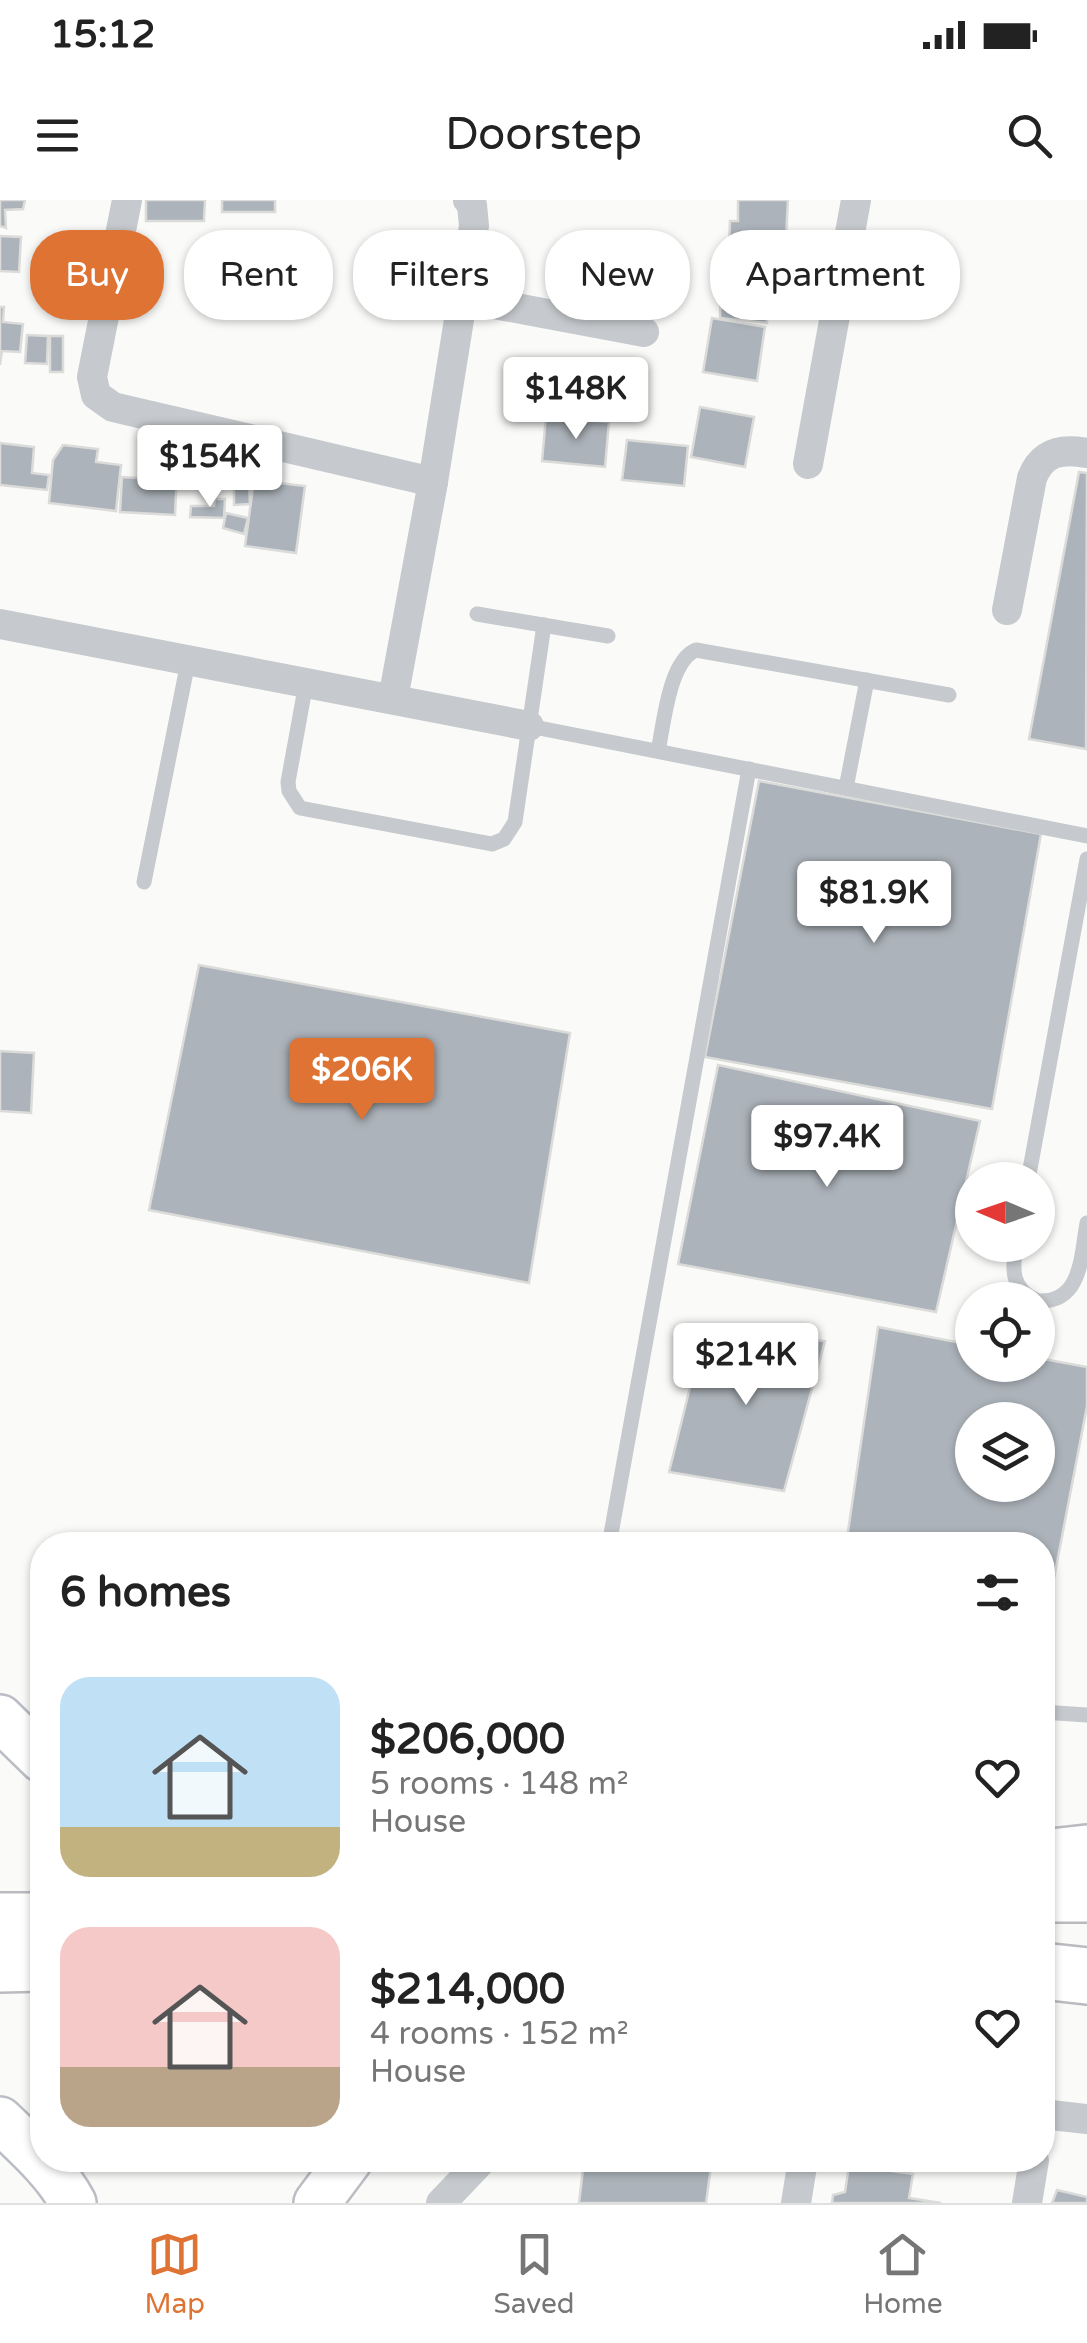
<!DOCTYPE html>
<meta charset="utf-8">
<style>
:root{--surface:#fff;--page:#f6f6f6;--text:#222;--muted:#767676;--line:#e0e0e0;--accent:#df7333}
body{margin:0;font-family:"Varela Round",sans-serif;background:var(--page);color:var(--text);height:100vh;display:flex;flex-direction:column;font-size:38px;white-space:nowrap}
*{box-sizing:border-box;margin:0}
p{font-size:32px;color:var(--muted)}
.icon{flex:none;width:55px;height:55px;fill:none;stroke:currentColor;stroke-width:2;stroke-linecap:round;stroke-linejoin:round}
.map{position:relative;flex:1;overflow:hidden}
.drawer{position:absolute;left:30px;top:1332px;width:1025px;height:640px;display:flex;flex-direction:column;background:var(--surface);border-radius:40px;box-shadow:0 2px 8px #0004}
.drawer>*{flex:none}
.banner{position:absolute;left:30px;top:30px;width:1028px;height:90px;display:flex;gap:20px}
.needle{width:65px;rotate:272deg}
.buttons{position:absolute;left:955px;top:962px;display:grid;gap:20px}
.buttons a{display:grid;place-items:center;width:100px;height:100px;border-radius:50%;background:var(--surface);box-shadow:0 2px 8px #0004;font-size:50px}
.price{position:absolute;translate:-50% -85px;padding:0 22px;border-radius:10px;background:#fff;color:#222;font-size:32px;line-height:65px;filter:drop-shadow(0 2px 5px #0008)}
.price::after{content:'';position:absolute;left:50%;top:60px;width:30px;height:22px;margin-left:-15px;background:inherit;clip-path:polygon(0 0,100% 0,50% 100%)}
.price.active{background:var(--accent);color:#fff}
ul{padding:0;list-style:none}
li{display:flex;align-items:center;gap:30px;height:250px;padding:0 30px}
li span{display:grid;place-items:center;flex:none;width:280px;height:200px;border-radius:30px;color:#555}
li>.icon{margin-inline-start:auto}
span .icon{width:120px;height:120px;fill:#fffc;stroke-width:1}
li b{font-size:42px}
h2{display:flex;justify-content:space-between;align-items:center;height:120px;padding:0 30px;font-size:42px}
.tag{padding:0 35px;border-radius:40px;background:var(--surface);box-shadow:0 2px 8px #0004;font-size:35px;line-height:90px}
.tag.active{background:var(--accent);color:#fff}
.status{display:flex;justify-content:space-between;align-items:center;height:70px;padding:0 50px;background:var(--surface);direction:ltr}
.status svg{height:28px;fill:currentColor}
header{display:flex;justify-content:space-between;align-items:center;height:130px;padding:0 30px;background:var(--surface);font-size:45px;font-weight:600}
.tab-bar{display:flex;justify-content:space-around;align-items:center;height:140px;border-top:2px solid var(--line);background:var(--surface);font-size:28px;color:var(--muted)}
.tab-bar a{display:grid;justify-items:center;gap:5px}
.tab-bar .active{color:var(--accent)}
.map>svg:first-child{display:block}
</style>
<div class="status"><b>15:12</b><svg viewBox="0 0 49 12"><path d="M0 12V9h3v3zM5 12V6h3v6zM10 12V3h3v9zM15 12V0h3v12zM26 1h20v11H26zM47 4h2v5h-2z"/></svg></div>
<header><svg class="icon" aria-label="menu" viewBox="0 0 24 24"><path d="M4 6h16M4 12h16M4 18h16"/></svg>Doorstep<svg class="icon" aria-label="search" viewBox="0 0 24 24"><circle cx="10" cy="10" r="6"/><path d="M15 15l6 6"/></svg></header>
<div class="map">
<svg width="1087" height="2003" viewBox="0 0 1087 2003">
<rect width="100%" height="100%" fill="#fafaf8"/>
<g fill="#acb3ba" stroke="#dbdcda" stroke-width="2.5" fill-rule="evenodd">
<polygon points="0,0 25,0 23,9 5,10 6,28 0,26"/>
<polygon points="146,0 205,0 204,21 146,21"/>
<rect x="222" y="0" width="53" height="12"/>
<polygon points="738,0 788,0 785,57 769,69 752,68 753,53 740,52 740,46 729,45 730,21 738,21"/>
<polygon points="0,36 21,37 19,72 0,71"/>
<rect x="58" y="44" width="16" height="21"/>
<polygon points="766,75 767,123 720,118 721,76"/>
<polygon points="0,107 4,107 3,122 23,124 20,152 2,151 0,165"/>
<polygon points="712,118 765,127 757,181 703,172"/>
<polygon points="27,135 48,136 47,164 25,163"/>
<rect x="50" y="136" width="13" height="36"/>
<polygon points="700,207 754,217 745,267 691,257"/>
<polygon points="546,216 609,222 605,267 542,261"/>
<polygon points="627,240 688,246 684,286 622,280"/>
<polygon points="0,243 34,247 32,273 49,275 47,290 0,285"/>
<polygon points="63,245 98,249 96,262 121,265 116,311 49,303 53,260"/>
<polygon points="141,268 177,270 175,315 120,312 122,277 140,278"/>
<polygon points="1079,272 1087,273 1086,549 1029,539"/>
<polygon points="254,280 305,286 296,353 245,346"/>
<polygon points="249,285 250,304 234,305 234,286"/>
<polygon points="215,299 225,299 224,318 190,317 191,306 214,306"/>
<polygon points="226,313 248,318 244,334 223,328"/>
<polygon points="759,581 1041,634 992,909 705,857"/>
<polygon points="199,765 570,833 529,1083 149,1010"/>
<polygon points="0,851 34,853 31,913 0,911"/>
<polygon points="718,865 980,921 936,1112 678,1064"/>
<path d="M878,1127L972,1145V1165H1038V1158L1087,1167V1206L1051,1394L1042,1392V1345H846ZM972,1220H1038V1285H972Z"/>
<polygon points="704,1131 825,1141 784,1291 669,1272"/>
<polygon points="584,1960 659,1960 711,1967 706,2003 579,2003"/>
<polygon points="849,1965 913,1974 909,1998 941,2003 832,2003 833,1995 845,1992"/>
<polygon points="1057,1990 1087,1997 1087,2003 1052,2003"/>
</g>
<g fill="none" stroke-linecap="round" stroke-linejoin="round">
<defs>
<g id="secondary">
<polyline points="0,1518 42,1559"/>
<path d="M0,1920C26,1945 56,1971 73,2003"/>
<polyline points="317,2003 349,1960"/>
</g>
<g id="highway">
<polyline points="1042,1658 1087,1653"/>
<polyline points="1042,1694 1087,1694"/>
<polyline points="0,1721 42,1721"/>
<polyline points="0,1764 42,1763"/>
<polyline points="1042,1771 1087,1776"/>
</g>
</defs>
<use href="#secondary" stroke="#babec4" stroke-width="50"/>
<use href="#highway" stroke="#b9bbbf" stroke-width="60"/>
<g stroke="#c6c9cd" stroke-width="15">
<polyline points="477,414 608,436"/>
<polyline points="306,483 288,582 289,591 300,608 492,644 504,639 515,622 544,425"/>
<polyline points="529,526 1087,636"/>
<path d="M658,551C664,523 669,461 696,450L949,495"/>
<polyline points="846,588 867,480"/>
<polyline points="144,682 188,462"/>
<polyline points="1028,980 1087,659"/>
<path d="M1016,1045C1012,1069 1011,1089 1036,1100"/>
<path d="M1038,1101C1082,1103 1081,1056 1087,1023"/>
<polyline points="609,1345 749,569"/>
<polyline points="1042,1512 1087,1515"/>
</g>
<g stroke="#c6c9cd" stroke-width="30">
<polyline points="127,0 92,177 96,195 113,207 433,282 474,26 472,5 468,0"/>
<polyline points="462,98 644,132"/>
<polyline points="808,264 856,0"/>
<path d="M1007,410L1032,278C1042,252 1061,248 1087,253"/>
<polyline points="0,424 529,526"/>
<polyline points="393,499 433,282"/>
<polyline points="1042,1914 1087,1919"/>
<polyline points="441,2003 482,1960"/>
<polyline points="796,2003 803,1960"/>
<polyline points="1027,2003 1034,1960"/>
</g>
<use href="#secondary" stroke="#fff" stroke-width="45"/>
<use href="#highway" stroke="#fff" stroke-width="55"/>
</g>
</svg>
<div class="buttons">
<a><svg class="needle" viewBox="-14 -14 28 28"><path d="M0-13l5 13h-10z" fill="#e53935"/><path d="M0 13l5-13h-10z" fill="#767676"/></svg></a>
<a><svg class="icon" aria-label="locate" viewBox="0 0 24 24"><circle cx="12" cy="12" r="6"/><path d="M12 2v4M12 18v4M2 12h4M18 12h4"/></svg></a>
<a><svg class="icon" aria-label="layers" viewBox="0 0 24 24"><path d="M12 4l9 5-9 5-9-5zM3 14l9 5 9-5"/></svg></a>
</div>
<b class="price" style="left:576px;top:242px">$148K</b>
<b class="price" style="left:210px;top:310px">$154K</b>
<b class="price" style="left:874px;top:746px">$81.9K</b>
<b class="price active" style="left:362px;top:923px">$206K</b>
<b class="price" style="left:827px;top:990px">$97.4K</b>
<b class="price" style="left:746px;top:1208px">$214K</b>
<div class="banner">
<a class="tag active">Buy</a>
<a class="tag">Rent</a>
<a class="tag">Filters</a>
<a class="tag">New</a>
<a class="tag">Apartment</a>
</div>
<section class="drawer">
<h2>6 homes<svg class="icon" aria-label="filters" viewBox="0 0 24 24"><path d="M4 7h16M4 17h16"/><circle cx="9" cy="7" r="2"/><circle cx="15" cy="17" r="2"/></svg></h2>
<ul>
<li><span style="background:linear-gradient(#bfe0f5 75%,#c2b280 0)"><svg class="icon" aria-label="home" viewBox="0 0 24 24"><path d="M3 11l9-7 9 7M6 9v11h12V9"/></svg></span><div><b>$206,000</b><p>5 rooms · 148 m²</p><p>House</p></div><svg class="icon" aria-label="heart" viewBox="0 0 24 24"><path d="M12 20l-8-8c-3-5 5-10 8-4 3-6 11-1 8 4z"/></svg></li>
<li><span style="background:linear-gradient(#f6c9c9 70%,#b9a48a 0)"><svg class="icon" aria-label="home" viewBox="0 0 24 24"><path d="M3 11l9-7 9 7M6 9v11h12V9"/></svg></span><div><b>$214,000</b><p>4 rooms · 152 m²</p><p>House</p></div><svg class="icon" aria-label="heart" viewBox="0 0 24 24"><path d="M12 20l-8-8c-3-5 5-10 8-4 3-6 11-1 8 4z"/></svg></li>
</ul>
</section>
</div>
<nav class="tab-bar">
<a class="active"><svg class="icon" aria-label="map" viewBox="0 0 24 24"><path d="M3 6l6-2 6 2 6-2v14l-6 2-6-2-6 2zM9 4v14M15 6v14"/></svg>Map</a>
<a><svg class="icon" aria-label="saved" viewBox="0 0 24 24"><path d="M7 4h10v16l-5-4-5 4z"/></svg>Saved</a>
<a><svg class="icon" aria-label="home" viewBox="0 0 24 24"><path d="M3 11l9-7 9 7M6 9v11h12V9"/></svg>Home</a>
</nav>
